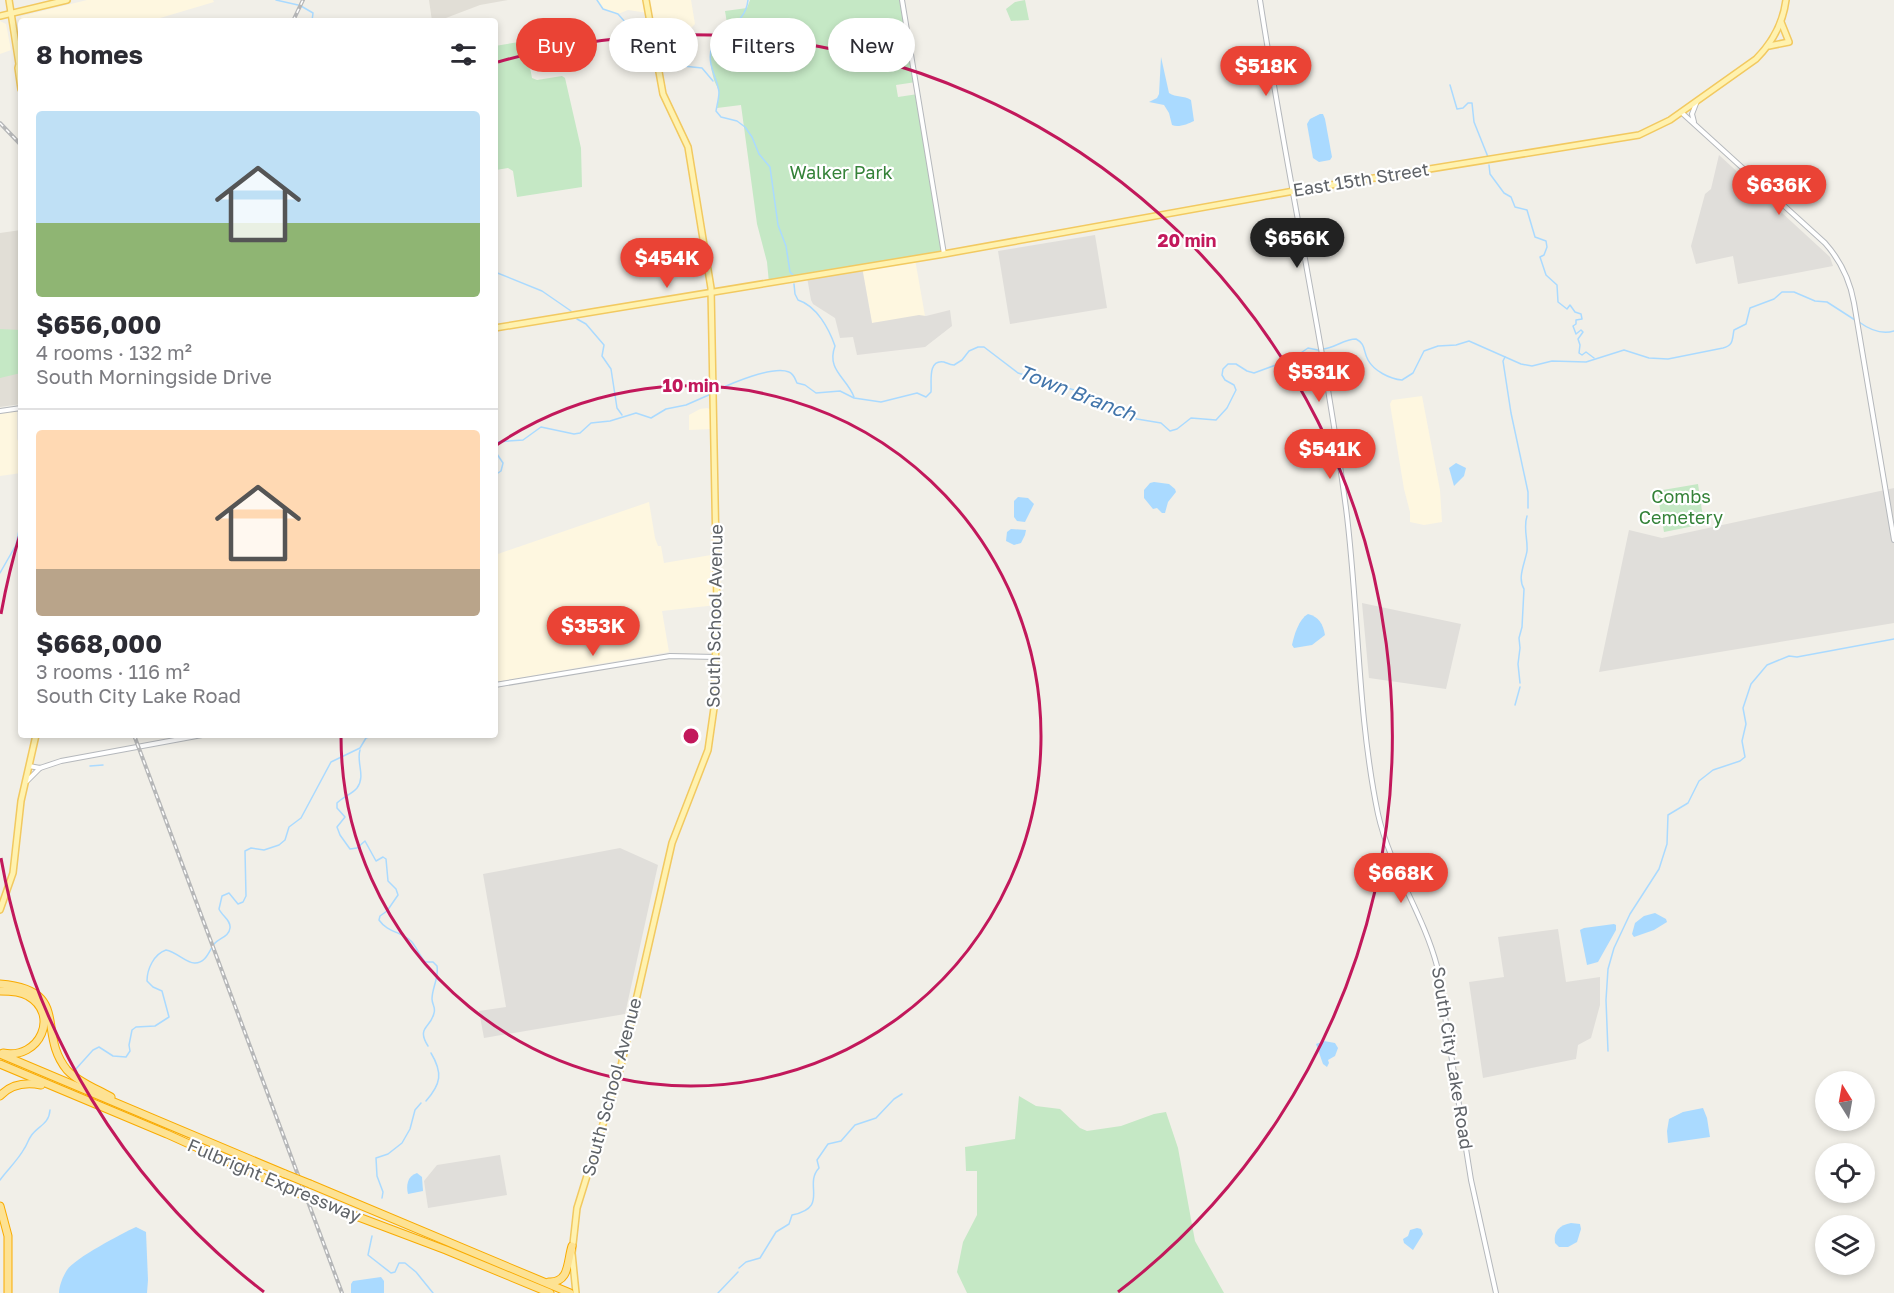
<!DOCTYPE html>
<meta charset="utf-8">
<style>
:root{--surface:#fff;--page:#f7f7f7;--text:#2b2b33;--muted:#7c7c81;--line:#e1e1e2;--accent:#ea4335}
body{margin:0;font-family:"Golos Text",sans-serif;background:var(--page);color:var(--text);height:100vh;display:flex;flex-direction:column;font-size:22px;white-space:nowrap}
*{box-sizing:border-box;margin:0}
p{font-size:20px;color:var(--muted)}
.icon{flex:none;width:33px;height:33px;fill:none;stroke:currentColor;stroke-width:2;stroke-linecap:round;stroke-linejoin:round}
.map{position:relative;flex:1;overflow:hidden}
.details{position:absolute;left:18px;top:18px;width:480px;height:720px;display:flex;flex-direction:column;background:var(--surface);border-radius:6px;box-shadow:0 3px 9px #0003}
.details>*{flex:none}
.top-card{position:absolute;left:516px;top:18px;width:570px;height:54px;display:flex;gap:12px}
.needle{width:39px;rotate:349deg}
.tools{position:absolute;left:1815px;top:1071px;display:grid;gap:12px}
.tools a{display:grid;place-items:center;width:60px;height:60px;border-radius:50%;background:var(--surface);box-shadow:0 3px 9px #0003;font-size:30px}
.price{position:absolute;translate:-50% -51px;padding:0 14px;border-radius:21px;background:var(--accent);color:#fff;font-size:20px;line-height:39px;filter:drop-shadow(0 2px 3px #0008)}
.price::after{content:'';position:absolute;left:50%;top:36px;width:18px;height:14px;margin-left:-9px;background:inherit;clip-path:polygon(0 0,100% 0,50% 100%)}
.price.on{background:#222;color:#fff}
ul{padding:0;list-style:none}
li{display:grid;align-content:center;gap:12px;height:318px;padding:0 18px}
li+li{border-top:2px solid var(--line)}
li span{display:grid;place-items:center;height:186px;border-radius:6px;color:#555}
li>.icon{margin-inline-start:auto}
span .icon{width:108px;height:108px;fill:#fffc;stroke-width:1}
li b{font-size:26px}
h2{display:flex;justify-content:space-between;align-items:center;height:72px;padding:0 18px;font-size:26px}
.tag{padding:0 21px;border-radius:27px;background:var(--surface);box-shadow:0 3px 9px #0003;font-size:21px;line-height:54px}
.tag.on{background:var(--accent);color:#fff}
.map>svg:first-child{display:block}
</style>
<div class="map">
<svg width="1894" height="1293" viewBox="0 0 1894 1293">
<rect width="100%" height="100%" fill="#f1efe8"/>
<g fill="#fef7e0">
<polygon points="87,0 213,0 214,2 150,21 21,21 21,30 19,20 22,16"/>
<polygon points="597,0 691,0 695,24 689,30 652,34 648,13 628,10 618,14 612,13 603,9"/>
<polygon points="0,21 6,24 11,50 0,54"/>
<polygon points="915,259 925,316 872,323 862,267"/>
<polygon points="1422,396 1440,490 1442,522 1424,525 1410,522 1410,512 1404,489 1390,404 1392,400"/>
<polygon points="17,408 17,439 21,446 21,473 0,476 0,411"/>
<polygon points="707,408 714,410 714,429 689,430 689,415 700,409"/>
<polygon points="649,502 655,538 658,546 661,546 664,563 717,554 717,605 662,611 669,652 495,682 495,555"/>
</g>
<g fill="#e0deda">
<polygon points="1719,155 1830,257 1833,266 1738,284 1733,256 1696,264 1691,246 1705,194 1711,189"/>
<polygon points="1095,235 1107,308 1010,324 998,251"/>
<polygon points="862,267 872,323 919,315 926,316 950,310 952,326 925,347 857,355 853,337 840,338 835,318 813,304 811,300 807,277"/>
<polygon points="1894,488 1894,623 1599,672 1629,530 1662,538"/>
<polygon points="1362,603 1461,624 1446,689 1369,678"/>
<polygon points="620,848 658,865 625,1014 484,1038 479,1011 506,1007 483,874"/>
<polygon points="1558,929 1566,982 1600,977 1600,1005 1591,1038 1578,1045 1576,1059 1483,1078 1469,982 1504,977 1498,937"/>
<polygon points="500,1155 507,1195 428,1208 424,1181 437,1165"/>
</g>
<g fill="#e1ded6">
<polygon points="429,0 508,0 480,5 438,21 432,21"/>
<polygon points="21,230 21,404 0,407 0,233"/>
</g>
<g fill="#c5e8c5">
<path d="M750,0H902L916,82L896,85L898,97L918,94L944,254L769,283L767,262L757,224L741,105L717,108C718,102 720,95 718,89C717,86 715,83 714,80C708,59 708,42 728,29L725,11L747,8Z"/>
<polygon points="1025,0 1029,20 1011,21 1006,9 1015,2"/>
<polygon points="525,41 532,78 537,80 562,76 565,78 581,148 582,187 517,197 513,171 508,168 496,170 495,46"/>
<polygon points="0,329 21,330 21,373 0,378"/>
<polygon points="1698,484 1704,524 1664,532 1657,491"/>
<polygon points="1019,1096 1036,1106 1060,1109 1080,1128 1087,1131 1121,1126 1154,1114 1166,1112 1178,1148 1195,1241 1224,1293 967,1293 957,1272 963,1242 977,1215 977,1171 966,1171 965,1147 1015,1139"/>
</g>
<g fill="#aadaff">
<path d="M1161,57L1169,93C1176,98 1184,95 1191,100L1194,121C1188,124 1178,128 1172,125L1169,113L1164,105L1149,102L1157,98L1159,94Z"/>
<polygon points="1320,114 1323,114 1325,119 1332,157 1330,160 1319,162 1313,158 1307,124 1310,119"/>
<polygon points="1456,463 1466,468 1464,476 1454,486 1449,468"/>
<polygon points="1154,482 1169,484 1175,489 1176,492 1168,502 1165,513 1162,513 1157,508 1153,509 1144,498 1144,490 1150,483"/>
<polygon points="1018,497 1028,498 1034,504 1025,522 1017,521 1014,517 1014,501"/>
<polygon points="1011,529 1026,530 1025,535 1021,543 1014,545 1006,541 1007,532"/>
<path d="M1308,614C1319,617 1323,624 1325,635L1312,645L1294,648L1292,645C1294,635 1299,619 1308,614Z"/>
<polygon points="1655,913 1666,919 1667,922 1654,930 1634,937 1632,934 1635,923 1644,916"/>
<polygon points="1614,924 1616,925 1616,930 1598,962 1587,965 1580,930 1584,928"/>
<polygon points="1324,1041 1335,1043 1338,1048 1335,1056 1328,1060 1329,1063 1327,1067 1323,1064 1316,1044"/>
<polygon points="1703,1108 1707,1118 1710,1137 1668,1143 1667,1131 1669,1119 1683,1112"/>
<path d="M417,1173L422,1177L423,1191L408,1194C406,1186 407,1176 417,1173Z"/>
<path d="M1571,1223L1580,1224L1581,1229L1577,1242L1568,1247H1559L1555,1243C1553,1231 1560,1225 1571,1223Z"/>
<path d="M136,1227L146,1232L148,1280L147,1293H59C59,1286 63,1276 67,1270C75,1258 121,1234 136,1227Z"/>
<polygon points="1417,1228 1421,1229 1423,1234 1413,1250 1404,1243 1403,1239 1408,1236 1410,1230"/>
<polygon points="381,1277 384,1281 384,1293 351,1293 351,1284 353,1281"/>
</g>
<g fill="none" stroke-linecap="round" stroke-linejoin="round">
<g stroke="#aadaff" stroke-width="1.5">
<polyline points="276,0 298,5"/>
<polyline points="597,0 603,9 618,14 641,40"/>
<path d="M748,0C745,28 718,26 712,46C706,64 717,77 719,92C719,98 717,105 716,111L721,117L737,121L745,127L752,137L759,154L770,167L778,225L786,246L790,272L793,275"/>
<polyline points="301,6 313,13 312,21"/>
<polyline points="661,60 683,66 702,68 713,81"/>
<polyline points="1450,85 1457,109 1463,108 1468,103 1472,103 1474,122 1488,157"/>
<polyline points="1489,165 1490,174 1504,193 1511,197 1515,207 1527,210 1535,237 1546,241 1547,247 1544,255 1540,257 1546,275 1557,285 1558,302 1567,309 1570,305 1575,312 1581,314 1582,319 1576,320 1576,324 1573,326 1576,334 1581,330 1583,332 1578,339 1580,345 1579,353 1582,355 1586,352 1594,358"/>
<polyline points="495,272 542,291 571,311"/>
<path d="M794,284L795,294L798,300C817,306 829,329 835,346C826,370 847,378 854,397"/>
<polyline points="577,319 586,324 604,345 602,356 611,369 617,408 622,415"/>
<path d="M1859,322C1870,330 1881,335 1894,331"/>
<path d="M1323,349C1335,348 1344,339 1356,339C1366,344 1363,351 1368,360C1374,371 1390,379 1402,380L1413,373L1424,351L1438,346L1456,345L1469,341L1521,364L1532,366L1552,361L1586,362L1624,350L1649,358L1668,359L1723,348C1734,345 1732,339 1734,330L1746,324L1750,308L1774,299L1782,292H1794L1815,301L1827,302L1855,320"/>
<polyline points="1505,357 1503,361 1511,413 1528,492 1528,508"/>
<path d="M715,391C730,384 773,365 789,372C794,374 795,379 797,383L805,385L816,393L840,391L854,398L881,402L917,393L926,397L931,392C932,383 927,359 944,362C947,363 950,365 954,365L962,360L969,351L978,347H984L1018,373L1091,395L1137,419L1161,423L1170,431L1177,429L1191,418L1216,420L1227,408L1236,390L1234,385L1225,380L1222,375L1223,369L1228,364H1236L1247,371L1254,373L1292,359L1308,348L1318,350"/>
<polyline points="495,442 523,440 541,427 574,434 580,433 591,423 610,421 636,413 651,418 666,409 686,405 711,394"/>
<polyline points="495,451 503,463 501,471 495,475"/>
<polyline points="0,573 16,545 21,521"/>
<path d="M1520,683L1518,664L1520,648L1519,638L1522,627L1524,589C1517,578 1525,563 1527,551C1528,539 1523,528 1527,516"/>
<polyline points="1515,705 1520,687"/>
<path d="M360,750C356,762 366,776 357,788C352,794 343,797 337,803V808L345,817L337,827L340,835L350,849L357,848L365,841L376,861L383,857L386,859L388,881L396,889L398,895L387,911L380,916L379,920C387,932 402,932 411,941C416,946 419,955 425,962H433L437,966C439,978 432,988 432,999C432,1004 436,1008 434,1013C431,1028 416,1027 428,1046"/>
<polyline points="90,766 103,765"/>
<polyline points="1608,1051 1606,1000 1608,969 1614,948 1630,914 1659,869 1667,844 1668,815 1688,803 1699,781 1713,770 1740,761 1745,757 1742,741 1746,724 1743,708 1751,684 1767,665 1789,656 1797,657 1894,639"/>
<path d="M75,1070L93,1050L99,1047L113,1056L126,1057L130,1051L129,1045L132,1030L136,1027L155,1026L169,1017L162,991L153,987L147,981C147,969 154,954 166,950C177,952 187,964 195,963C206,963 209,951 214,944C219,938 229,937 230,928C231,920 222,916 219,909L222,896L229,893L238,904L243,902L246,896L245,851L251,848L264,850L279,845L285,840L289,827L301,818L331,762L360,748L366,738L375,735"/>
<path d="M426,1101C441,1084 443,1073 431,1053"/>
<path d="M0,1180C8,1169 18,1160 24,1149C27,1145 28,1140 31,1136C37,1126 49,1125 50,1110"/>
<polyline points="382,1198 383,1192 377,1176 376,1158 388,1154 402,1143 410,1129 415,1110 421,1103"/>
<polyline points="372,1236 368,1255 391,1273 395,1272 399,1263 405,1263 416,1272 433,1293"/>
<path d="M739,1268L746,1262L760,1258L776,1232L789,1224L792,1215C830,1207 803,1185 819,1168L817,1160L828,1144L841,1141L855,1125L876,1118L894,1099L902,1094"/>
<polyline points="718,1293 738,1272"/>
</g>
<defs>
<g id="minor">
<polyline points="902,0 944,254"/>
<path d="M1260,0C1286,170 1323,338 1346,508C1359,610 1357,713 1378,814C1390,868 1423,913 1437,966L1471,1180L1496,1293"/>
<path d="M1681,112L1825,243C1841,261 1850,280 1854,303L1894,540"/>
<polyline points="1694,122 1692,114 1697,101"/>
<polyline points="0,411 21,408"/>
<polyline points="495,685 670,656 716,657"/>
<polyline points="29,766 40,768 61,761 202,735"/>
<polyline points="27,781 40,768"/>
</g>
<g id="major">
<polyline points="9,0 19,64 18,68 21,89"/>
<polyline points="0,16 67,0"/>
<polyline points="1769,46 1789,42 1781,22"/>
<path d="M495,328L944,254L1294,191L1639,135L1670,120L1756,59C1772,43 1783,23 1786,0"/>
<polyline points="0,910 13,873 21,801 36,735"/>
<polyline points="576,1293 572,1253 577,1208 621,1066 672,843 708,750 714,708 717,605 711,288 688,147 663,94 646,0"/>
</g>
<g id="highway">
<path d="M0,984C72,990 36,1032 67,1070C78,1082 97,1089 111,1097"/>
<path d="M0,991C9,991 20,991 28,996C60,1014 40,1060 3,1053"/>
<polyline points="0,1054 285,1174"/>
<polyline points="0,1064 167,1134 291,1190"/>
<path d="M0,1096C11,1084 25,1082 41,1085"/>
<polyline points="310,1184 570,1293"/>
<polyline points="316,1201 446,1250 550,1293"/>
<polyline points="0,1206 8,1236 8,1293"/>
<path d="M549,1282C570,1283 567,1261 572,1246"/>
</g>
</defs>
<use href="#minor" stroke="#b5b8bc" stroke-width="6"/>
<use href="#major" stroke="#f2c960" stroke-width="8"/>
<use href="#highway" stroke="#f9ab00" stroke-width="9"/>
<use href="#minor" stroke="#fff" stroke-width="4"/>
<use href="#major" stroke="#fff2af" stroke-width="5"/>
<use href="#highway" stroke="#fde293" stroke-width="7"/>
<defs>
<g id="rail">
<polyline points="293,21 303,0"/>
<polyline points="0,123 21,145"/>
<polyline points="134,735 342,1293"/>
</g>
</defs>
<use href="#rail" stroke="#b6b7b8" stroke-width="4"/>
<use href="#rail" stroke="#fff" stroke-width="1.5" stroke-dasharray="4.5" stroke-linecap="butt"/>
<defs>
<g id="highway-bridge">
<polyline points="285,1174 310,1184"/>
<polyline points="291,1190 316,1201"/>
</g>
</defs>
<use href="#highway-bridge" stroke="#f9ab00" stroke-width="9" stroke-linecap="butt"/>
<use href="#highway-bridge" stroke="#fde293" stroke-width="7"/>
</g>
<g fill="none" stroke="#c2185b" stroke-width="3">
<path d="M495 446A350 350 0 1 1 341 736"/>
<path d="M264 1292A701 701 0 0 1 1 858M1 614A701 701 0 0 1 21 531M498 62A701 701 0 0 1 1118 1292"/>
</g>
<g text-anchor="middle" stroke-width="4.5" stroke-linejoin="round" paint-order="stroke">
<g font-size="18" fill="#348238" stroke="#fff">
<text x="841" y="179">Walker Park</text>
<text x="1681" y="503">Combs<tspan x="1681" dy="21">Cemetery</tspan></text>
</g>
<g font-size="18" fill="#5f6368" stroke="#fff">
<text transform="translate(1361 180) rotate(-9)" y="6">East 15th Street</text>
<text transform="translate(715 616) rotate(-89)" y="6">South School Avenue</text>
<text transform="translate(1452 1058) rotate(81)" y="6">South City Lake Road</text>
<text transform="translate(612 1087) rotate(-75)" y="6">South School Avenue</text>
<text transform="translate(274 1181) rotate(23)" y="6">Fulbright Expressway</text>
</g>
<g font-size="20" font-style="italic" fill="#4174aa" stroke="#fff">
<text transform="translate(1077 393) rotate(21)" y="7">Town Branch</text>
</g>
</g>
<circle cx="691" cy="736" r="9" fill="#c2185b" stroke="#fff" stroke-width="3"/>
<g font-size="18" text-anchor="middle" font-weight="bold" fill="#c2185b" stroke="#fff" stroke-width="4.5" stroke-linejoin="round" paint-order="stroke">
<text x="1187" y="247">20 min</text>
<text x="691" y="392">10 min</text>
</g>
</svg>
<div class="tools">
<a><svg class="needle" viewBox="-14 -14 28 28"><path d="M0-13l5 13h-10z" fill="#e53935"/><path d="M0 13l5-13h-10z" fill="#7c7c81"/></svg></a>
<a><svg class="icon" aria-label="locate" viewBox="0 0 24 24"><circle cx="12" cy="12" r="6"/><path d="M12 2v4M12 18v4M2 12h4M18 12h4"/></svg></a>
<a><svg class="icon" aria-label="layers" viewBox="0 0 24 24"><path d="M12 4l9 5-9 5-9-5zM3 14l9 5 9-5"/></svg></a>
</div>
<b class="price" style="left:1266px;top:97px">$518K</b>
<b class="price" style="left:1779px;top:216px">$636K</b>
<b class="price on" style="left:1297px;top:269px">$656K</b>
<b class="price" style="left:667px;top:289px">$454K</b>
<b class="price" style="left:1319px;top:403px">$531K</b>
<b class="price" style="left:1330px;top:480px">$541K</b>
<b class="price" style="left:593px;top:657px">$353K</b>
<b class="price" style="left:1401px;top:904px">$668K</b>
<div class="top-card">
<a class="tag on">Buy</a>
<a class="tag">Rent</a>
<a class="tag">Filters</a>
<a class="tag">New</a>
</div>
<section class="details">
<h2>8 homes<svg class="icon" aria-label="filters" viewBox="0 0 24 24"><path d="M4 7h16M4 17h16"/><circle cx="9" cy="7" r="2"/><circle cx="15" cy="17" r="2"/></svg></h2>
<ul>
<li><span style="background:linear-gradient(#bfe0f5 60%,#8fb573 0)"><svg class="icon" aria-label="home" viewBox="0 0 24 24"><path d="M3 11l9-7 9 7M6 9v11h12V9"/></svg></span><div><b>$656,000</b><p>4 rooms · 132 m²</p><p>South Morningside Drive</p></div></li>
<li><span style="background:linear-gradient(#ffd9b3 75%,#b9a48a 0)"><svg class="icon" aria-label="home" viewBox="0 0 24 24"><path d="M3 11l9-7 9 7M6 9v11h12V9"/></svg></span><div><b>$668,000</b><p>3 rooms · 116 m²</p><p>South City Lake Road</p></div></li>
</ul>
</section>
</div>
